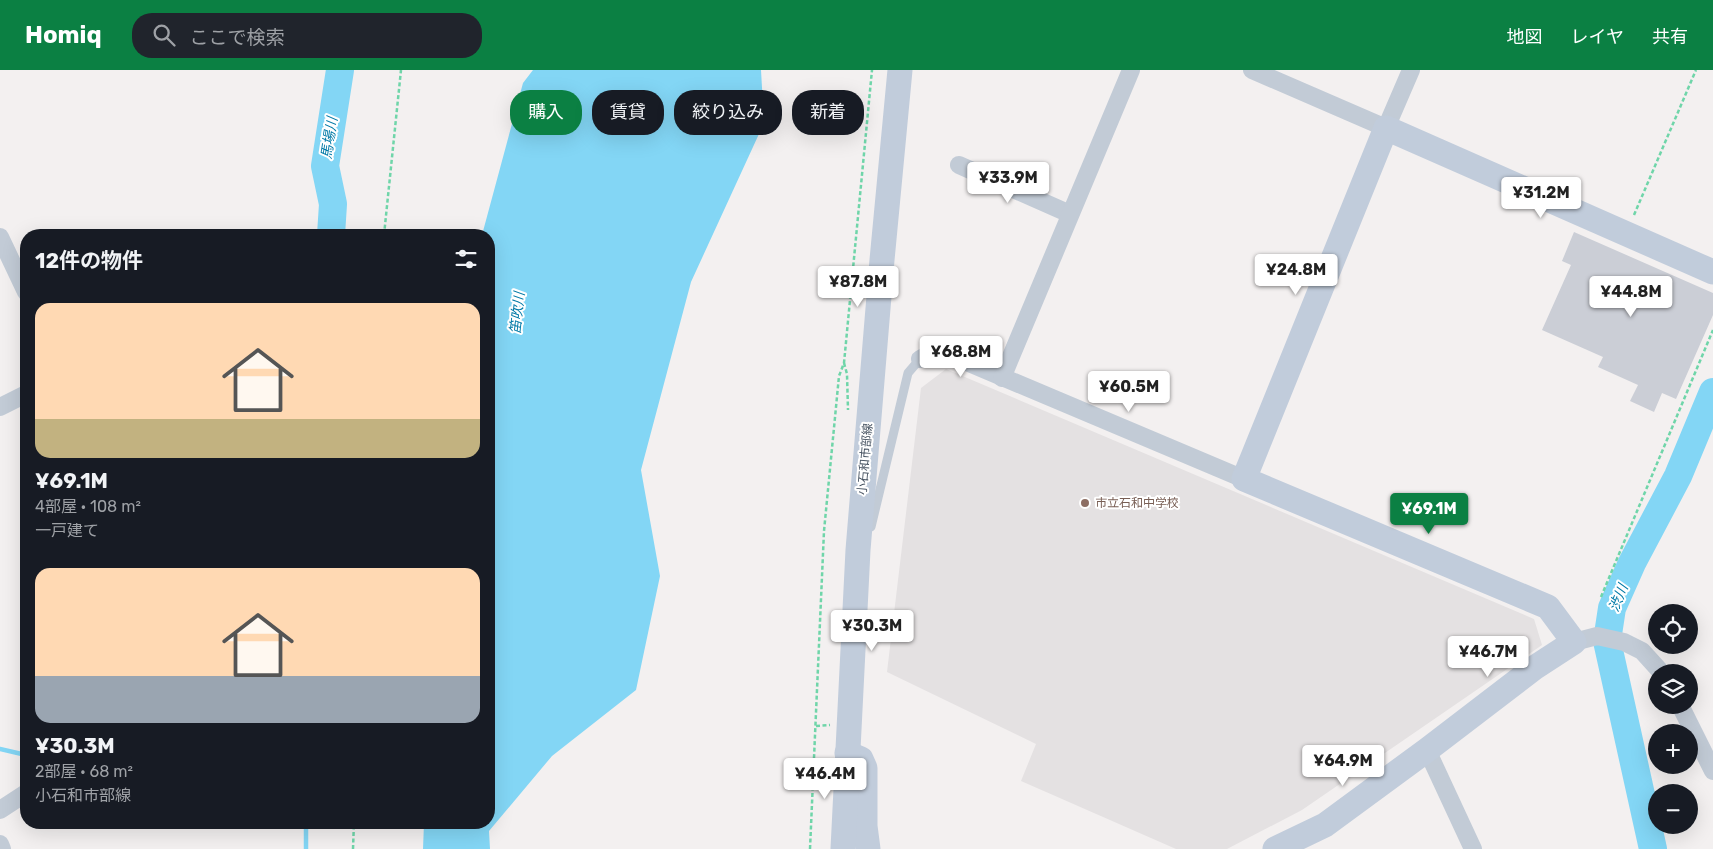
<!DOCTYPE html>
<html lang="ja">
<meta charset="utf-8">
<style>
:root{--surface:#171b24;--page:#20242c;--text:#f1f3f6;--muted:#9ea1a6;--accent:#0b8043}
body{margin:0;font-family:Rubik,"Noto Sans JP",sans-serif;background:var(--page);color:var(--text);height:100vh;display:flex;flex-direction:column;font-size:19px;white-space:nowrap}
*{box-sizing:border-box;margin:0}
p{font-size:16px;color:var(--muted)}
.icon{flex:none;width:28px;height:28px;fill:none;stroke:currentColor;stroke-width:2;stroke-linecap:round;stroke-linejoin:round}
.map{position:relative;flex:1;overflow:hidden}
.details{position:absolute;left:20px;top:159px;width:475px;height:600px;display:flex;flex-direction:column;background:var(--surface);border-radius:20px;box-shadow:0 5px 20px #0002}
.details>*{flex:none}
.top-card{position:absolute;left:510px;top:20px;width:475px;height:45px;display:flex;gap:10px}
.controls{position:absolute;left:1648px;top:534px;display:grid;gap:10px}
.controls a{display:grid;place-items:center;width:50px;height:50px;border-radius:50%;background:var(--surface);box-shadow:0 5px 20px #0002;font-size:25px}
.price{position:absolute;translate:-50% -42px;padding:0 11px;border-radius:5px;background:#fff;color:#222;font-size:16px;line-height:32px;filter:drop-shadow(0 1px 2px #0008)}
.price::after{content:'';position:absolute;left:50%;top:30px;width:15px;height:11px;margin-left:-8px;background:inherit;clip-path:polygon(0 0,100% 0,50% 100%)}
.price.on{background:var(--accent);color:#fff}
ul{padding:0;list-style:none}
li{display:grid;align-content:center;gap:10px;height:265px;padding:0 15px}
li span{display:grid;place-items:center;height:155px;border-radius:15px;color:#555}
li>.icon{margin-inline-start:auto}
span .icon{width:90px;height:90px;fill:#fffc;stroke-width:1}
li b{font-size:21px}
h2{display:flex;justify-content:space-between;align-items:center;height:60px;padding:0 15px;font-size:21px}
.chip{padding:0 18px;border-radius:20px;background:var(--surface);box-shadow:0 5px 20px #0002;font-size:18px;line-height:45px}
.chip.on{background:var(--accent);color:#fff}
header{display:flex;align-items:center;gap:30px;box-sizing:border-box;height:70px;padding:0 25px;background:var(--accent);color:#fff}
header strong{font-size:24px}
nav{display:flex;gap:28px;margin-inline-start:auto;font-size:18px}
.search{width:350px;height:45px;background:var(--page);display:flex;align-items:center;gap:12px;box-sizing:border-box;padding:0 18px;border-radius:20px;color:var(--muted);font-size:19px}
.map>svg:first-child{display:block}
</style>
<header>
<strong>Homiq</strong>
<div class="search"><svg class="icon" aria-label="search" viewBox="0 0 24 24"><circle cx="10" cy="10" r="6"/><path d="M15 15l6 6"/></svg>ここで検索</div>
<nav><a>地図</a><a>レイヤ</a><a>共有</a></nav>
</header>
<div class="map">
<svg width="1713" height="779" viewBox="0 0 1713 779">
<rect width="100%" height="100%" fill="#f3f0f0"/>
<polygon fill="#e4e1e2" points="946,299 1534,549 1542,575 1302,740 1227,779 1176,779 1021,711 1036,674 887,602 921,318"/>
<polygon fill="#83d6f5" points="533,0 761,0 764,53 691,212 641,400 660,506 636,620 552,686 489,761 490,779 423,779 424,753 489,752 489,165 482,165 523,13"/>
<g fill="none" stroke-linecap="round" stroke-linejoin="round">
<g stroke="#83d6f5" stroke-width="4.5">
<polyline points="0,679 26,685"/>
<polyline points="306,752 306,779"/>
</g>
<g stroke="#83d6f5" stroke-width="28">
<polyline points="331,165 333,134 325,96 340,0"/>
<polyline points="1653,779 1607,571 1612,538 1632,493 1678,406 1713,322"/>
</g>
</g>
<polygon fill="#cbced6" points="1574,162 1713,223 1713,245 1676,329 1662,323 1654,342 1630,331 1638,315 1598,297 1603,287 1542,260 1571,195 1562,191"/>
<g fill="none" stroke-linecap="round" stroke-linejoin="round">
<g stroke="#6fd5a9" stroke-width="2.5" stroke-dasharray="4 2.5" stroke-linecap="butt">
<polyline points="1634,145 1696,0"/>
<polyline points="384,165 401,0"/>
<polyline points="844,293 847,304 848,340"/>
<polyline points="1601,527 1713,260"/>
<polyline points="816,656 830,655"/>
<polyline points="353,779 354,752"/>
<polyline points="810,779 824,461 839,306 844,293 872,0"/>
</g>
<polyline stroke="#c2cbd6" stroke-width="9" points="871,457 908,303 920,289"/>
<g stroke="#c2cbd6" stroke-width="18">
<polyline points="1252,0 1386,58 1411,0"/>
<polyline points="959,95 1070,144"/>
<polyline points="0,167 26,222"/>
<polyline points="920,289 929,284 943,282 1244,409"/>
<polyline points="1002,308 1131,0"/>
<polyline points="0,337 26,324"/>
<polyline points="1574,572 1597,566 1624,572 1642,581 1661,602"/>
<polyline points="1680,635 1713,701"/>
<polyline points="1427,680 1473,779"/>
<polyline points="0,740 26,723"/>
<polyline points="0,774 2,779"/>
</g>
<g stroke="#c1ccdb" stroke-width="25">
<polyline points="847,683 861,689 865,698 865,756 868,779"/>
<polyline points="843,779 858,480 882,190 900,0"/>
<polyline points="1275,779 1325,755 1427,680 1534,598 1574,572 1548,537 1244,409 1386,58 1713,202"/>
</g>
</g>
<circle fill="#8d6e63" stroke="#fff" stroke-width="2" cx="1085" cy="433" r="5"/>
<g text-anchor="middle" stroke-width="4" stroke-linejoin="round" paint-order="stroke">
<g font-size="12" fill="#465260" stroke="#fff">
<text transform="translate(865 389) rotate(-85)" y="4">小石和市部線</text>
</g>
<g font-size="12" fill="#785e54" stroke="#fff" text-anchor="start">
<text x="1095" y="437">市立石和中学校</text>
</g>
<g font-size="14" font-style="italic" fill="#027aa7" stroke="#fff">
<text transform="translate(329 68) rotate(-81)" y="5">馬場川</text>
<text transform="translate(517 243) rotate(-84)" y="5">笛吹川</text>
<text transform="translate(1618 528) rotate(-68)" y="5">渋川</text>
</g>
</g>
</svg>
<div class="controls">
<a><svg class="icon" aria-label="locate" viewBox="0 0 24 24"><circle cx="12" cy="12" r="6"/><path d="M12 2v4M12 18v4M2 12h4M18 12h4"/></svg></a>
<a><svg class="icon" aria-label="layers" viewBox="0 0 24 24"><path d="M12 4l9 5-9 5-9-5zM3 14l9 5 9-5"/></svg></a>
<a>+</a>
<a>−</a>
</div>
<b class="price" style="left:1008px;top:134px">¥33.9M</b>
<b class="price" style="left:1541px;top:149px">¥31.2M</b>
<b class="price" style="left:1296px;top:226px">¥24.8M</b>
<b class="price" style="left:858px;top:238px">¥87.8M</b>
<b class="price" style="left:1631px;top:248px">¥44.8M</b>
<b class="price" style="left:961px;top:308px">¥68.8M</b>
<b class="price" style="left:1129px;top:343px">¥60.5M</b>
<b class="price on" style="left:1429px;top:465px">¥69.1M</b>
<b class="price" style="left:872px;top:582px">¥30.3M</b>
<b class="price" style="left:1488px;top:608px">¥46.7M</b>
<b class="price" style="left:1343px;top:717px">¥64.9M</b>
<b class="price" style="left:825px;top:730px">¥46.4M</b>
<div class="top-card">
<a class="chip on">購入</a>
<a class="chip">賃貸</a>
<a class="chip">絞り込み</a>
<a class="chip">新着</a>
</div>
<section class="details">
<h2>12件の物件<svg class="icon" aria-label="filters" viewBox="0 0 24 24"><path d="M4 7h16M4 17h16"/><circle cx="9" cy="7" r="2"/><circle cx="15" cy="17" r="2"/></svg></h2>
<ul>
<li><span style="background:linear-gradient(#ffd9b3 75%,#c2b280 0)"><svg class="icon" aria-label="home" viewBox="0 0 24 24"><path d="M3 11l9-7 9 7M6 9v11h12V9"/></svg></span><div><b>¥69.1M</b><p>4部屋 · 108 m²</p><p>一戸建て</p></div></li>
<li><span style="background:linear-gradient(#ffd9b3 70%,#9aa5b1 0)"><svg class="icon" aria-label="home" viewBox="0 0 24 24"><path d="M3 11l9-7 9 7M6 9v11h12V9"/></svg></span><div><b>¥30.3M</b><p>2部屋 · 68 m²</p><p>小石和市部線</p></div></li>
</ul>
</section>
</div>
